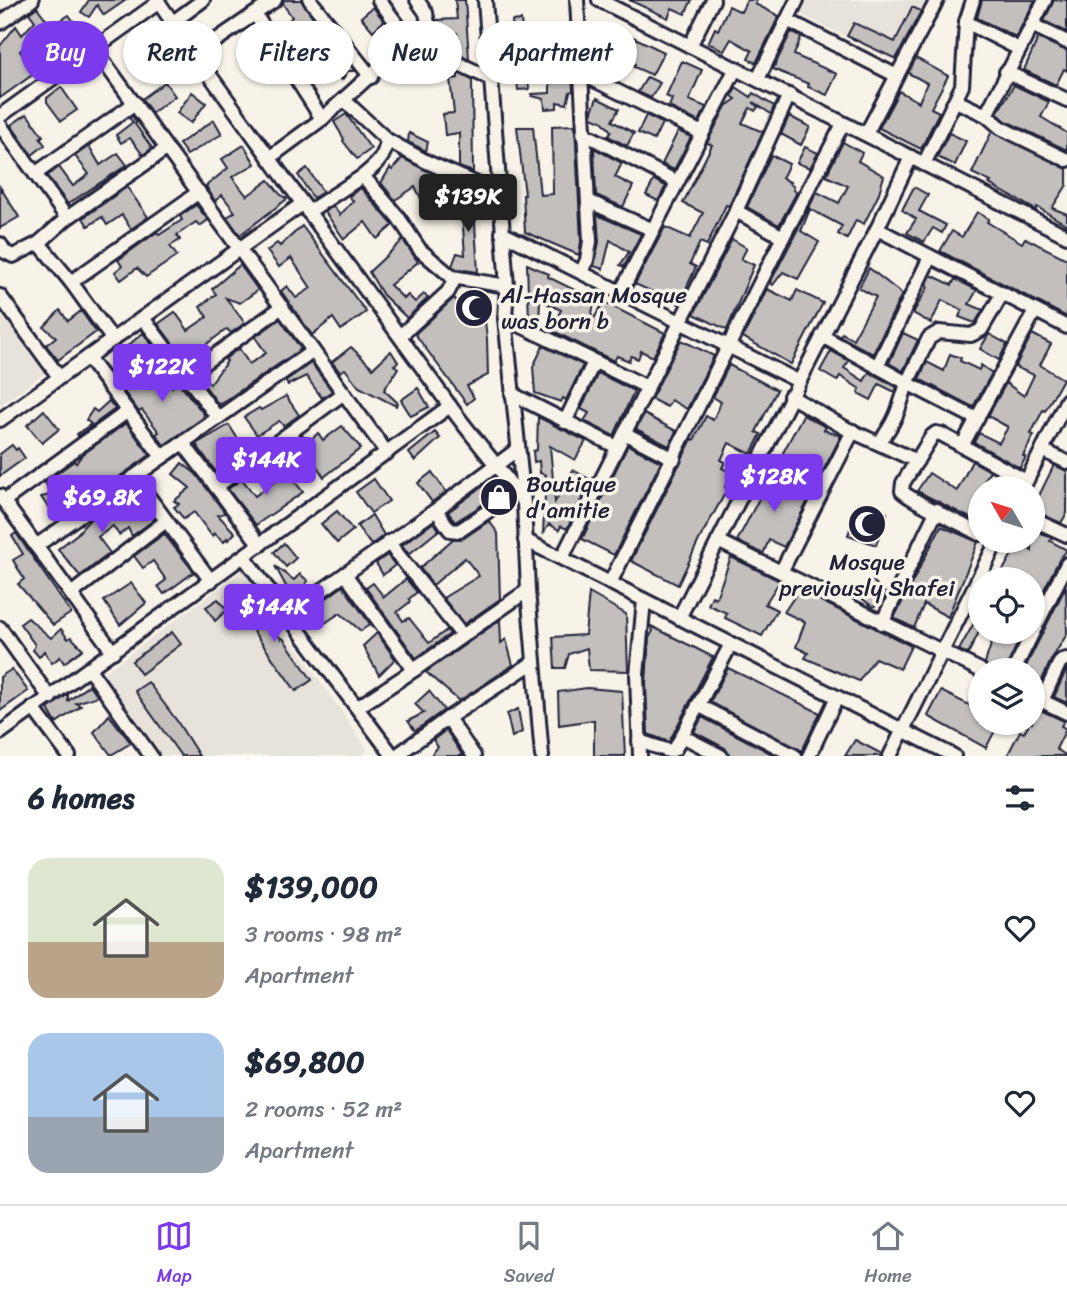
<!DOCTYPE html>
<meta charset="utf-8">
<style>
:root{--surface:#fff;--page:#f6f6f7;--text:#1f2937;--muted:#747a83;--line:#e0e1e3;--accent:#7c3aed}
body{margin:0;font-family:Sriracha,sans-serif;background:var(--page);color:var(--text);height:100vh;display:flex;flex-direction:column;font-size:26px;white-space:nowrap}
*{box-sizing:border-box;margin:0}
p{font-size:23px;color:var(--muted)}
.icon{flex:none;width:38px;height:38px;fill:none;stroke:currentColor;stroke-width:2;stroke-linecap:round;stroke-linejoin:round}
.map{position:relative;height:756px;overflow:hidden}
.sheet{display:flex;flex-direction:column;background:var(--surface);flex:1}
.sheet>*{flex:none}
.guide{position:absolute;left:21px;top:21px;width:700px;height:63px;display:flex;gap:14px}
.needle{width:46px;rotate:309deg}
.controls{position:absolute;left:968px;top:476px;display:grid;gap:14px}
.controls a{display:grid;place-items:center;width:77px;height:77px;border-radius:50%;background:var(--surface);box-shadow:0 2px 5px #0004;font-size:35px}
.price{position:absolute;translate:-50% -60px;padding:0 16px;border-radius:7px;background:var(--accent);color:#fff;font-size:23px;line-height:46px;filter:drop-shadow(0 2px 4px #0008)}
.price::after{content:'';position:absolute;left:50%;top:42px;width:21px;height:16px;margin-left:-10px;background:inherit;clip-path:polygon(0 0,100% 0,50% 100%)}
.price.current{background:#222;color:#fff}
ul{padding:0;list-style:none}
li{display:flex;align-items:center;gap:21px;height:175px;padding:0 28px}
li span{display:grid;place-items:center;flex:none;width:196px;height:140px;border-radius:21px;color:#555}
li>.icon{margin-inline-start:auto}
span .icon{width:84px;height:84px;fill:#fffc;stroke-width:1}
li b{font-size:30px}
h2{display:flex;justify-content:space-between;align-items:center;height:84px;padding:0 28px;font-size:30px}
.tag{padding:0 24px;border-radius:32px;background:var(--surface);box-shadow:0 2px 5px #0004;font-size:24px;line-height:63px}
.tag.current{background:var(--accent);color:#fff}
.tabs{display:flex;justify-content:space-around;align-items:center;height:98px;border-top:2px solid var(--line);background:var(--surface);font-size:19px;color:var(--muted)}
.tabs a{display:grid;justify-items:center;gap:4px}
.tabs .current{color:var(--accent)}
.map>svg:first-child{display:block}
</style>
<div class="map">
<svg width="1067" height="756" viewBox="0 0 1067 756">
<rect width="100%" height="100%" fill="#f7f3e8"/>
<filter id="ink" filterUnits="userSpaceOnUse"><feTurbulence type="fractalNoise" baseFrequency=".0143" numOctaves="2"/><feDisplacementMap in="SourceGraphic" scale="14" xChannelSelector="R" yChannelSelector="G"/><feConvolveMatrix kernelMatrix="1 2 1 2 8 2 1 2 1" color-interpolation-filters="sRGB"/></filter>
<g filter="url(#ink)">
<g fill="#e7e3db">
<polygon points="805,0 932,0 900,64 798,13"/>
<polygon points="0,301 50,370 0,405"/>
<polygon points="243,570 368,750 360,756 160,756 101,675"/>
</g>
<g fill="#c2bfbd" stroke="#22223b" stroke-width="2">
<polygon points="89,0 126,0 104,15 97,5 89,17 81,12"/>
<polygon points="284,0 301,0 317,23 302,33 298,27 284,43 277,33 292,17 283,4"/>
<polygon points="455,0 465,0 469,59 458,53 457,33 442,34 436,20 457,19"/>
<polygon points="629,0 692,0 685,14 672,8 668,18"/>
<polygon points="747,0 757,0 755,4 779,16 756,63 748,59 752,51 731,39 724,51 708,43 715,28 718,30 729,6 741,12"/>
<polygon points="982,0 1035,0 1016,37 977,18"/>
<polygon points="1054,0 1067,0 1067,32 1044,21"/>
<polygon points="37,7 50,25 34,37 20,51 35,73 0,98 0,46 16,26 22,35 35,21 29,13"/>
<polygon points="373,7 384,21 373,31 361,17"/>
<polygon points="912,7 921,11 896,59 847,36 854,23 895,42"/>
<polygon points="69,15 84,36 69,47 55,24"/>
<polygon points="521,20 523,37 544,35 545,38 570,35 573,91 570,92 567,104 557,102 557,108 545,109 544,99 532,96 532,94 550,93 550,83 552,83 548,62 527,63 529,89 518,90 512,21"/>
<polygon points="791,32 801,37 794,55 837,74 827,95 808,87 809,84 773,69"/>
<polygon points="627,34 664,52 652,75 634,67 635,64 616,54"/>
<polygon points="1038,38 1067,51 1067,71 1064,69 1056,85 1024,70"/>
<polygon points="588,44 614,57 604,75 589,68"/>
<polygon points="340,52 355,71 348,71 342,80 327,67"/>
<polygon points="312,57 327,67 315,84 306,78 302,72"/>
<polygon points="916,58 948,76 931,108 939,112 921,149 879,128 899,91 919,102 927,83 908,73"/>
<polygon points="682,61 702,70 689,100 706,107 699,122 669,107 672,99 666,96"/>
<polygon points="458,73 472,80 473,172 459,167 459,133 445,135 443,114 454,113 450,79 458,78"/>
<polygon points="647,77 660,83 651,98 638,92"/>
<polygon points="165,82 175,96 152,113 142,99"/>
<polygon points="1014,85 1049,102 1041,117 1067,133 1067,150 1006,121 997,113"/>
<polygon points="61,87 77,110 61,121 47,102 47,98"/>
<polygon points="736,87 751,97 753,93 774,106 771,114 753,102 758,107 755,111 750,108 742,123 763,132 729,206 726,205 707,245 700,242 690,264 696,267 679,304 635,284 665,227 690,238 703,213 683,203 712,145 707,143 726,106 736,99 732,96"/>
<polygon points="192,92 206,103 191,123 177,113"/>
<polygon points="597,98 619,109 612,121 634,133 627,146 608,136 611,131 602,121 592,117 592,111"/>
<polygon points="27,114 43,136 40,138 45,145 32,155 11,125"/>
<polygon points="346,114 371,149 357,159 343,141 344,139 334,122"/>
<polygon points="646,115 662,123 654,140 638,133"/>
<polygon points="132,116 137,122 135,124 152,148 143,155 130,138 121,143 116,135 133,122 129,118"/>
<polygon points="789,116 810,127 801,145 781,134"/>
<polygon points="214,120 222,134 187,155 179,144"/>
<polygon points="575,125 581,241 579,255 525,232 523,195 525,195 517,127 533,127 540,195 553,194 552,126"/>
<polygon points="678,131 691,137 674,170 662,164"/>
<polygon points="992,131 1067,169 1067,185 1052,208 1067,214 1067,225 1037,207 1036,210 1009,195 989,184 991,182 972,173"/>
<polygon points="409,133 428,142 426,151 408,142"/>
<polygon points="949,133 966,141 955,165 937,157"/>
<polygon points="843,142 862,153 858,161 884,176 878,196 864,224 856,220 847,239 838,234 842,226 810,209 801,231 819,242 798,279 783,272 773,285 770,283 817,192 839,203 848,186 826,176"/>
<polygon points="244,145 255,164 232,177 247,196 269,180 280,194 287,199 240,235 227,217 235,212 222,195 215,201 206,186 228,168 222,159"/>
<polygon points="89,146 100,165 118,153 127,165 68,204 47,176 59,167 73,186 89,174 75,156"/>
<polygon points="805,147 818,153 810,168 797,163"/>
<polygon points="594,148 622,163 615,177 633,186 623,207 596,195"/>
<polygon points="771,155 789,164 782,178 790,182 789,183 794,187 793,190 797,192 779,225 747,207"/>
<polygon points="402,158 440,177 422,200 415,187 395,200 381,183 390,168 392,170"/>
<polygon points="307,168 323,192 313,198 298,175"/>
<polygon points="654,180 666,186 658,201 646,195"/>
<polygon points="460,186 473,192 478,272 457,269 452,266 457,253 465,255"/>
<polygon points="0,187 19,217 0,228"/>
<polygon points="127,187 148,217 131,229 122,215 107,225 102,217 88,226 83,218"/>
<polygon points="914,187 928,195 919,211 946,225 942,233 933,228 924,242 907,233 916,219 902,210"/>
<polygon points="361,188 393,225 377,239 365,222 344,239 325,212 333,206 340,215 353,201 349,196"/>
<polygon points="196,205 208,220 200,226 196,222 177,235 180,240 170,246 177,256 146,277 137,268 121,280 115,272 122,266 118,260 157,232 159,235 182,220 180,216"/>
<polygon points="977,212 989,219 987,222 1022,243 1025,238 1067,259 1067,317 940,251 952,231 962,237"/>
<polygon points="597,215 641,234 624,267 620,265 629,252 610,240 603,269 594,266 599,242"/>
<polygon points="302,226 366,312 341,330 333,318 312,335 281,291 287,286 296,298 311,288 291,258 279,267 267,251 277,243 280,246"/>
<polygon points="732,239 747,248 741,259 754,265 727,330 694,314"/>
<polygon points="403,240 418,262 390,285 404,299 408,295 415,302 424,294 428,298 407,318 383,295 369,272"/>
<polygon points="527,264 549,274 548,277 595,300 589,326 604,302 665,333 653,357 641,351 638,359 631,356 629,361 617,356 614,361 551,330 561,310 540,300 539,325 529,320"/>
<polygon points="240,265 258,290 240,303 226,298 245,323 231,333 227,329 204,346 208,349 200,355 197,351 186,361 158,324 175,312 188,330 207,317 200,307 216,294 212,289"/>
<polygon points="869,268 902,294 873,354 840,336 842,333 853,339 876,297 859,288"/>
<polygon points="931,275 952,285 955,279 977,290 969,304 983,310 975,323 959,317 962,310 942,300 931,323 913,313 928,287 926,286"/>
<polygon points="767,289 792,301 797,290 823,303 791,364 743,337"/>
<polygon points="454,298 468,312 484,312 487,339 488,375 467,386 474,398 467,404 415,334"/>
<polygon points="60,310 68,321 81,311 96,332 58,360 46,345 56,337 44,327"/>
<polygon points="280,319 301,349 219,405 199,378 202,375 210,384 227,361 225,359 239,348 249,364 266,353 255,337"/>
<polygon points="143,333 160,356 156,362 149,356 141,363 125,348"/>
<polygon points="903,333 918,340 903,371 889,363"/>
<polygon points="989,334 1007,344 999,360 980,349"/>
<polygon points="1032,334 1051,344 1040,365 1063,379 1045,411 1043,410 1031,434 1034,435 1023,456 1026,457 1020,468 974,442 979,433 999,443 1008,427 988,416 1006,383 1024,396 1034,375 1015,367"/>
<polygon points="681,340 714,356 687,409 671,400 667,407 651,399"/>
<polygon points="543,346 583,365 566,400 563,398 561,402 535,393 533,367"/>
<polygon points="351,347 373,368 391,351 398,362 394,365 398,368 384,390 398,403 396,406 359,387 345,369 340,372 332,362"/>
<polygon points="831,351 849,361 844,368 864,381 869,372 897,387 895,392 879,384 871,400 858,393 860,389 840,376 837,381 820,371"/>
<polygon points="950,354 961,358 960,361 979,370 981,365 992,373 973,407 919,379 927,362 944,371"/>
<polygon points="311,363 332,391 322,398 306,376 288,385 285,381"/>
<polygon points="729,365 777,390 756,432 761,434 751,454 729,443 721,460 725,462 722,468 732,473 725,487 728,488 699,540 678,585 631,561 692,439 694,440 706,416 713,420 721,402 713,397"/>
<polygon points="134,368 148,385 162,374 172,387 178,382 204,414 203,418 164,445 156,434 159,432 142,410 139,412 116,381"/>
<polygon points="598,373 634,391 614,436 584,421 589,413 581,409"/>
<polygon points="418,388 429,407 411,416 401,400"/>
<polygon points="286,396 299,415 284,426 279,421 257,435 244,417 259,408 261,410"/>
<polygon points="109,401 115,409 78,436 77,434 91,424 86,420 93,409 97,412"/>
<polygon points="44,410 59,429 42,443 27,425"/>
<polygon points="644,414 676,431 669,446 636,429"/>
<polygon points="803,415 826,427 824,430 841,436 817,483 778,462"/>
<polygon points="538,417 586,441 575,460 550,446 555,502 573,470 591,480 567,529 561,526 559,530 549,524 543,534 546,475 540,473 539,461 534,462 533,451 537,450"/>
<polygon points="126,423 150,455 92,496 88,488 79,494 75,488 48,507 41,497 51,495 45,482 74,461 76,463 82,455"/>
<polygon points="229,425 247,453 218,475 196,444"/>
<polygon points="342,426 361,448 324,477 316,465 309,471 294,454 301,448 295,440 302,435 309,442 318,433 323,440"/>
<polygon points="435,432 440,438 415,461 409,453"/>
<polygon points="12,445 16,450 18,448 25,458 0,476 0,454"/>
<polygon points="628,445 661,462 614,555 582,539"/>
<polygon points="972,461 990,471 984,481 997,488 980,488 980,523 917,491 929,473 957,491"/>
<polygon points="182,463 196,474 225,513 218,515 235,533 228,540 227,538 224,542 214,533 212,536 194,512 184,519 174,507 179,504 174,501 190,488 173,474"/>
<polygon points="1054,465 1067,471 1067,513 1061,523 1032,510"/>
<polygon points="775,468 809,499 784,547 769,540 763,554 737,541"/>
<polygon points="287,472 303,492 256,525 228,489 242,479 255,496"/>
<polygon points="432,472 446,492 432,502 418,483"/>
<polygon points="374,479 389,501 371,513 356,492"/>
<polygon points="490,481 498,491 479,507 455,522 448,512"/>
<polygon points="116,500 127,516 143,504 154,520 132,536 128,528 119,535 113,526 98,537 110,553 80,576 58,549 77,534 91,518"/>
<polygon points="859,503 887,513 876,545 848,535"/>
<polygon points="337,511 353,530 337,543 321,524"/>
<polygon points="372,515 384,535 371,545 357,526"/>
<polygon points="489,521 498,533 500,599 464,624 443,598 479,576 465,558 433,585 420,568 453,539 464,538"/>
<polygon points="434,522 439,530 409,554 402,545"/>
<polygon points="941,526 978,542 948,617 924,604 914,628 894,618"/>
<polygon points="1032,529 1052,538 1050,541 1067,550 1059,560 1032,613 1032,579 998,579 1019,542 1032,551"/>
<polygon points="16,533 71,613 53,625 18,584 24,579 13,560 23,554 12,536"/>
<polygon points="164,534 194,572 164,594 158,586 166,580 153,561 143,568 134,556"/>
<polygon points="284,543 296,558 286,567 274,552"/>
<polygon points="387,555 395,565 383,575 376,563"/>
<polygon points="731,557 780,581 765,604 777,610 762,636 725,618 727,613 708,605 712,596 716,598"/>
<polygon points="275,566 294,580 300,574 308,581 302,589 304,592 296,598 290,589 288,590"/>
<polygon points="406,579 417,592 409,599 410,602 397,612 403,621 409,618 429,643 447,630 450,634 416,658 366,588 373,583 384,597"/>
<polygon points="872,580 886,594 883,601 873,607 855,593"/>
<polygon points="131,583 146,603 120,625 104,601"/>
<polygon points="343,586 370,624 361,631 340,613 325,623 319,617 313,618 309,611"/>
<polygon points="1066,586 1067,634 1051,660 1038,689 1032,687 1032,670 1024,670"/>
<polygon points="799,590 911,646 900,669 875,658 859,681 805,658 808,653 796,647 805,622 784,612"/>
<polygon points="589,593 626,614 628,671 589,670 587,648 569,654 565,668 555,668 553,637 585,635"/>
<polygon points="252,597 281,639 283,638 312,680 296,691 236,607"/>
<polygon points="218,599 227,610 215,621 206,607"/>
<polygon points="980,612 980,630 968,654 959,650"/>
<polygon points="28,618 51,638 61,629 68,639 71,637 83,649 64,663 60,657 52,663 44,651 39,657 33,650 35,645 20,624"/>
<polygon points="500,620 501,643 506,639 513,665 459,701 426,672"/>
<polygon points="651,626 713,657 669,742 648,734 646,683 649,638 653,631"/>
<polygon points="172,632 181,644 141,674 132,661"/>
<polygon points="995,632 1023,632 1005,670 989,670 985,663"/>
<polygon points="377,633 395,659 379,675 363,646"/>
<polygon points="728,668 820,713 802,751 710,702"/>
<polygon points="1067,668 1067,703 1054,697"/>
<polygon points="12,669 28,691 0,711 0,677"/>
<polygon points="148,682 177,721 199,756 181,756 135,691"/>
<polygon points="980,683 980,723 999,723 986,748 928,716 941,691 969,705"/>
<polygon points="89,685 98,696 76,703 81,706 56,723 48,709 68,694 68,701"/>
<polygon points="587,688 622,691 625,756 594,756 594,720 559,725 558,692"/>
<polygon points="429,691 444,710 415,731 408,721 424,713 415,704"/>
<polygon points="1036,708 1064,721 1061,726 1066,729 1056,749 1067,756 1007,756 1020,731 1024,733 1029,723 1032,723"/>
<polygon points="518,709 522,732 512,737 507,714"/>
<polygon points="109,715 131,743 111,755 94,732"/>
<polygon points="702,717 776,756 730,756 725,748 694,732"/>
<polygon points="446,730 463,756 430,756 438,747 433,740"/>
<polygon points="855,740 882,754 881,756 845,756"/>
</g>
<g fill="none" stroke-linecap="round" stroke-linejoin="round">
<defs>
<g id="minor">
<path d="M157,0C251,136 351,268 447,402C471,436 499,466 522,500"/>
<polyline points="310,0 371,77"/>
<polyline points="379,0 409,40 491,79"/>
<polyline points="485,0 507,286 505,318 524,503 528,590 542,756"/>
<polyline points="577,0 590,241 587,260 582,271"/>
<polyline points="599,0 1067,236"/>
<polyline points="1045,0 986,115 1001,128 1067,160"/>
<polyline points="255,14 322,119"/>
<polyline points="787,20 897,76"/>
<polyline points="173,22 203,0"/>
<polyline points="966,22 1019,49"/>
<polyline points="0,23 32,0"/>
<polyline points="1032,25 1067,42"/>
<polyline points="690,46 713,0"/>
<polyline points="94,48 387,453"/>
<polyline points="196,54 275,0"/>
<polyline points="1006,72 1067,100"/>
<polyline points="580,73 702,133"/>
<polyline points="758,79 797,0"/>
<path d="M344,100L387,140C385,158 376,165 363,176"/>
<polyline points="956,101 986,115"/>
<polyline points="0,116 159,2"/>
<polyline points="0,125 67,218"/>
<polyline points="583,133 677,182"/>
<polyline points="866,134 937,0"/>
<polyline points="387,140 427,162 500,194"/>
<polyline points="269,158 322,119 428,23 426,13 417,0"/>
<polyline points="924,164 962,86 966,22 973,0"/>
<polyline points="35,174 135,103"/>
<polyline points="588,201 653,230"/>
<polyline points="736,211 783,237"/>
<polyline points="308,212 363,176 398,217 420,250 452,277 507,286"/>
<polyline points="877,229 1067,327"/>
<polyline points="502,233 798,381"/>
<polyline points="39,243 71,282 113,340"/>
<polyline points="0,244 5,252 13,256 39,243 67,218 166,149"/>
<polyline points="71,282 199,192"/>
<polyline points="621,292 736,68"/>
<polyline points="0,296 59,377"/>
<polyline points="143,318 218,418"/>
<polyline points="505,318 647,387"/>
<polyline points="400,336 448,292 453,282 452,277"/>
<path d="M822,336L907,383C899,409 896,421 879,443"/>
<polyline points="88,358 162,457"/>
<polyline points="877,367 930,257"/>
<polyline points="186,376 282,307"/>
<polyline points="512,394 617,447"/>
<polyline points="790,396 847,429 917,461"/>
<polyline points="977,419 907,383 929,338 939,332 971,335 981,330 1002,294"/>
<polyline points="0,420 302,204"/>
<polyline points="565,422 594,362"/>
<polyline points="626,434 674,459"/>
<polyline points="183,443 260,545"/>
<polyline points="962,446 1035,311"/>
<polyline points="1042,450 1067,462"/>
<polyline points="134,477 211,581"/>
<polyline points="216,487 344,393"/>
<polyline points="1023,488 1067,400"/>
<polyline points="0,496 113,652"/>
<polyline points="4,501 128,411"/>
<polyline points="436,510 450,530 459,531 516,492"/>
<polyline points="1032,519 1067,535"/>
<path d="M980,534C966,526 908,499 902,491L903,483L932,436L936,433L941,434L1026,481"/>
<polyline points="525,540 954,756"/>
<polyline points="718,541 980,670"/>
<polyline points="388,542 462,635"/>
<polyline points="36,546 313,351"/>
<polyline points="244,557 393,756"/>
<polyline points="562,558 736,211 789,95"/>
<polyline points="781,572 853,431"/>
<polyline points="345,574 414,670"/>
<polyline points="610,583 783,237 843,124"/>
<polyline points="71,594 166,521"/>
<polyline points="287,615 436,510 518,449"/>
<polyline points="679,618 877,229 911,157"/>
<polyline points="882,623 937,510"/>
<polyline points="0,628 50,698"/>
<polyline points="89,669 151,756"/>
<polyline points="1014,670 1067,564"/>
<polyline points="1032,696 1067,713"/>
<polyline points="1042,701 1059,664 1062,660 1067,659"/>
<polyline points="698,705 795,756"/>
<polyline points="358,707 414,670 528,590"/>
<polyline points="33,708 69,756"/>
<polyline points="448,718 474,756"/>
<polyline points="0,733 450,406"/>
<polyline points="682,736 721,756"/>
<polyline points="639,741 669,751 675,749 731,644"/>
<polyline points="396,756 448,718 534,662"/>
<polyline points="640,756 637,675 644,600"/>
<polyline points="809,756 837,697"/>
<polyline points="890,756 997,541"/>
</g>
</defs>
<use href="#minor" stroke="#22223b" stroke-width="18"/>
<use href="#minor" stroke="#f7f3e8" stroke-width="12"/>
</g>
</g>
<defs>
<symbol id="mosque-disc" viewBox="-11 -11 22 22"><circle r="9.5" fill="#22223b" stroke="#f7f3e8"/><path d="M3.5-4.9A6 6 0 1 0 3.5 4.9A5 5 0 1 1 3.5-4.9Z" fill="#fff"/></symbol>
<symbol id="shop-disc" viewBox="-11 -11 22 22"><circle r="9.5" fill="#22223b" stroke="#f7f3e8"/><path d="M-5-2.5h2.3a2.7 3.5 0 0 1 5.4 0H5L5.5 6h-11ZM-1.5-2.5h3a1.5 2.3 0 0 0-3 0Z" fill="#fff"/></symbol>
</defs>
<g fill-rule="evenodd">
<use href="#mosque-disc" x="452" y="286" width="44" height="44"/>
<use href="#shop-disc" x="477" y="475" width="44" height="44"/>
<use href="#mosque-disc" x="845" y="502" width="44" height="44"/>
</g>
<g text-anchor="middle" stroke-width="7" stroke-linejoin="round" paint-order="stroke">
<g font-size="23" fill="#22223b" stroke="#f7f3e8" text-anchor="start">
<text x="501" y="303">Al-Hassan Mosque<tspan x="501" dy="26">was born b</tspan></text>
<text x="526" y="492">Boutique<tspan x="526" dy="26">d'amitie</tspan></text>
<text x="867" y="570" text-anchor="middle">Mosque<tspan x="867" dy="26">previously Shafei</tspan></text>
</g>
</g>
</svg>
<div class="controls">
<a><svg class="needle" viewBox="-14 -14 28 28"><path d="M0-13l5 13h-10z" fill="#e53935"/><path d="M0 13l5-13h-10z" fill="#747a83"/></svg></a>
<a><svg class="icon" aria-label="locate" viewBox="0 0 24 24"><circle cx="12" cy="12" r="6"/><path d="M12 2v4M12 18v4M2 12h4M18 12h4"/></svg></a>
<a><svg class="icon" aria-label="layers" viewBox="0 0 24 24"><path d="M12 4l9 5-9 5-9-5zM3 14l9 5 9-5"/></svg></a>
</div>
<b class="price current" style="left:468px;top:234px">$139K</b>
<b class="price" style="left:162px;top:404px">$122K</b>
<b class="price" style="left:266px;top:497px">$144K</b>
<b class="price" style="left:774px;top:514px">$128K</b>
<b class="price" style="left:102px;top:535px">$69.8K</b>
<b class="price" style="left:274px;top:644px">$144K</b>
<div class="guide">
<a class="tag current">Buy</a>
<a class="tag">Rent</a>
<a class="tag">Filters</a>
<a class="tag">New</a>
<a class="tag">Apartment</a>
</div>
</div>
<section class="sheet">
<h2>6 homes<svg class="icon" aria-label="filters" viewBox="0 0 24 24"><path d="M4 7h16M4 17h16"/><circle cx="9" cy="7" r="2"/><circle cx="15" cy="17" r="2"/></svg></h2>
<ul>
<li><span style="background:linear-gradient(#dfe7d0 60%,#b9a48a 0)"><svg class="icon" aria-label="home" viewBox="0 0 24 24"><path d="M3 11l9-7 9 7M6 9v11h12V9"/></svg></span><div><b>$139,000</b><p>3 rooms · 98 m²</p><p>Apartment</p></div><svg class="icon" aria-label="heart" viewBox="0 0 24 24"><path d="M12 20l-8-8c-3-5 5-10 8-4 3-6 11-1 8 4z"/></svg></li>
<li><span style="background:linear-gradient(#a9c7e8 60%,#9aa5b1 0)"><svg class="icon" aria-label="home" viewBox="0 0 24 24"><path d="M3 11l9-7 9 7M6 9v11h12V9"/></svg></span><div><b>$69,800</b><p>2 rooms · 52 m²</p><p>Apartment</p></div><svg class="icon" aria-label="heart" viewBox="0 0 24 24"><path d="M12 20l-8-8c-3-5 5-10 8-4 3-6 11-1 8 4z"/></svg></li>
</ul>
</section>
<nav class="tabs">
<a class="current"><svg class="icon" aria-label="map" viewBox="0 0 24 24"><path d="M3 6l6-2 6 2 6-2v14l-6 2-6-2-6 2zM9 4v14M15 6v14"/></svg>Map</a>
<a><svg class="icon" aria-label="saved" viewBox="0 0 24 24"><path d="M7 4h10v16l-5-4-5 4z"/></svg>Saved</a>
<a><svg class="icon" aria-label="home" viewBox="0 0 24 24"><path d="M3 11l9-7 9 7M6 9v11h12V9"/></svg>Home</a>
</nav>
